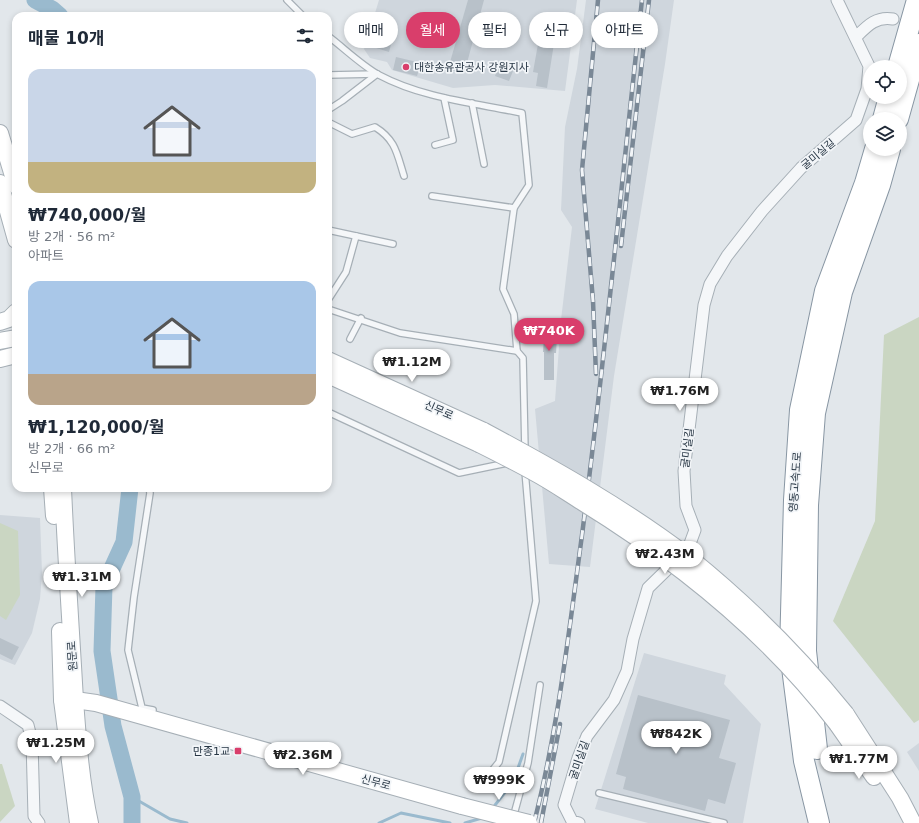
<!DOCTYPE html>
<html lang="ko">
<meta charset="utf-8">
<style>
:root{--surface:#fff;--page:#f6f6f7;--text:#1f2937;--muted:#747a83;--accent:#d93e6b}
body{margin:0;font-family:"DejaVu Sans","Noto Sans KR",sans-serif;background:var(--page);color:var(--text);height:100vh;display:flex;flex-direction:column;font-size:15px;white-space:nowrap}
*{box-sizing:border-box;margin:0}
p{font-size:13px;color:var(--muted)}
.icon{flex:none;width:22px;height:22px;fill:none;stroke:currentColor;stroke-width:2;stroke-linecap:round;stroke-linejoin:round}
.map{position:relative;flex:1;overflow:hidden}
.side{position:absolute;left:12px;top:12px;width:320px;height:480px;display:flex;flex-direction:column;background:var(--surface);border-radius:12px;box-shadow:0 2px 6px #0003}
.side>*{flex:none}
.guide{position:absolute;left:344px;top:12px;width:380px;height:36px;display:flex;gap:8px}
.buttons{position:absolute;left:863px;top:60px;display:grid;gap:8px}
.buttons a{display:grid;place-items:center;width:44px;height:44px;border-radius:50%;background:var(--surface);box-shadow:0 2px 6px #0003;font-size:20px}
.price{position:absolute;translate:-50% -34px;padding:0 9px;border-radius:14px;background:#fff;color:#222;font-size:13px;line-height:26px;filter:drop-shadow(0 1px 2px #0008)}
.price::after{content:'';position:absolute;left:50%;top:24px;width:12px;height:9px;margin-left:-6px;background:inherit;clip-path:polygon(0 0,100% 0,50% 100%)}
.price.selected{background:var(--accent);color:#fff}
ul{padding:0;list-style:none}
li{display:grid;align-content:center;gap:8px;height:212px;padding:0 16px}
li span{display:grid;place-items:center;height:124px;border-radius:12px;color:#555}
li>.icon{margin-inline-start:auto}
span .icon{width:72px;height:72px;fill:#fffc;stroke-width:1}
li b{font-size:17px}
h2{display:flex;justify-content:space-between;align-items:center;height:48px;padding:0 16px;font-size:17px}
.tag{padding:0 14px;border-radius:18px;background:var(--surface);box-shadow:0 2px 6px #0003;font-size:14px;line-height:36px}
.tag.selected{background:var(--accent);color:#fff}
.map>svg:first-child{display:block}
</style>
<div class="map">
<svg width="919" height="823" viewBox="0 0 919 823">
<rect width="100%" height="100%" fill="#e2e7eb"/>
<g fill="#cfd6dd">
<polygon points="379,0 577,0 565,91 495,85 453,88 392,70 387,62 370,58 364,49"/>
<polygon points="586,0 674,0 665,64 614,376 590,567 549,564 535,409 555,401 561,320 572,227 561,210 565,127 577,69"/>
<polygon points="0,515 40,518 42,573 40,599 32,633 15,665 0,659"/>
<polygon points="644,653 726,675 724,684 761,724 743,823 648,823 595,809"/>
<polygon points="919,743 919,771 907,752"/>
</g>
<g fill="#cad6c2">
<polygon points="919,317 919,720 914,723 833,621 875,521 884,335"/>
<polygon points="0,523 18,531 20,595 6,620 0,616"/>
<polygon points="0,764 2,764 15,806 0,822"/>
</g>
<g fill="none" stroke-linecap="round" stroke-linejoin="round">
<g stroke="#9abace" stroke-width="3">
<polyline points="132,797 170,819 187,823"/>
<polyline points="492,809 513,782 523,754"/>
<polyline points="379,823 401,813 450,823"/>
<polyline points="465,823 482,818"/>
</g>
<g stroke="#9abace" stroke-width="17">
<polyline points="35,0 52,9 60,16"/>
<polyline points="130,488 124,542 104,586 102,651 113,726 132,797 132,823"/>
</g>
</g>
<g fill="#b8c1c9">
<polygon points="468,0 484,0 464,74 448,69"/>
<polygon points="543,16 558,18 547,88 536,86 538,73 533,72"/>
<polygon points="381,22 396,26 389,52 373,47"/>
<polygon points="396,57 421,63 417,76 393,70"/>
<polygon points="501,61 515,66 509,81 495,76"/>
<polygon points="545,324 555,325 554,338 557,338 556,353 554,353 554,380 544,380 544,352 543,352"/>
<polygon points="0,638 19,647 12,660 0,654"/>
<polygon points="638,695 730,720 719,758 736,763 725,804 708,799 705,811 623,789 626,777 616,774"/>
</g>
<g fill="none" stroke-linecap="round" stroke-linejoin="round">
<defs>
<g id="lane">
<polyline points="287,0 303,16"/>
<path d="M328,36C344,48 361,65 379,75C422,98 474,103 522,113L529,185L514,208L432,196"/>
<polyline points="328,75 377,74"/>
<polyline points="472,103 484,164"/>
<polyline points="328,110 342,101 377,74"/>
<path d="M328,122L352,134L375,127C396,140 397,154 404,176"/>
<polyline points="435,145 453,140 444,98"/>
<polyline points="514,208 503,289 514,314 517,351 523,358 525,451"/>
<polyline points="328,230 393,244"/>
<polyline points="328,300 346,272 356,236"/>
<polyline points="328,309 400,333 517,351"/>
<polyline points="350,339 361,318"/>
<polyline points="328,412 459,473 507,463"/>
<polyline points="149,488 150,493 134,597 128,650 142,708 153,710 151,717"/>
<polyline points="486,778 499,762 536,601 525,471"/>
<polyline points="599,793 724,823"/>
<polyline points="513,818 528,763 540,685"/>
</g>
<g id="street">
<path d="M856,37C867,26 876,16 893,19"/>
<polyline points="0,706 28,725 32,741 34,816 39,823"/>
<polyline points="579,823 572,821 564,805 578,758 587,736 614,700 627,671 633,639 648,588 688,549 695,530 686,506 684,471 704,305 710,284 727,256 762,211 801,168 856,120 867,89 869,66 837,0"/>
</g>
<g id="secondary">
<polyline points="0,133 16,186"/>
<polyline points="0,183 16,240"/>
<polyline points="0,322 9,319 16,312"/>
<polyline points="0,341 16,338"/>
<polyline points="0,359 16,355"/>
<polyline points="328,360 484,431"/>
<polyline points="328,375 479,444"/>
<polyline points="52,488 54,516"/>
<path d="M63,488C66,559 71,629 75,700C78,741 81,782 90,823"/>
<polyline points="60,631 62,700 78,823"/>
<polyline points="62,700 75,700 96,703 462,806"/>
<polyline points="846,714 900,798 913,823"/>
<polyline points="837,724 874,777"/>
</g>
<g id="highway">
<polyline points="898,67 917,0"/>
<polyline points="883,119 889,97"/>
<polyline points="898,119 919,44"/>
<polyline points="817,749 806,651 808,505 815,413 842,292 880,185 890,149"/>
<polyline points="819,823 804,761 790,652 794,500 800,410 825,291 865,183 875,149"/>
</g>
</defs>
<use href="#lane" stroke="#a6afb6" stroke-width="8"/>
<use href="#street" stroke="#a6afb6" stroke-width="13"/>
<use href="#secondary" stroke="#a6afb6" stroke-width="18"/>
<use href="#highway" stroke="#8896a3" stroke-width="22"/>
<use href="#lane" stroke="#f5f7f9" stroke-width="5.5"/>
<use href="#street" stroke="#f5f7f9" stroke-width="11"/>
<use href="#secondary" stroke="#fff" stroke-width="16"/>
<use href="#highway" stroke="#fff" stroke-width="20"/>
<defs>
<g id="rail">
<polyline points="621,246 649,0"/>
<polyline points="596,374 593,301 582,170 598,0"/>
<path d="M534,823C558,729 569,631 582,535C605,357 622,178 642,0"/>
<polyline points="541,823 560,724"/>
</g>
</defs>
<use href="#rail" stroke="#7a8896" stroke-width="4.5"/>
<use href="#rail" stroke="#f2f5f8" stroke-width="3" stroke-dasharray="9" stroke-linecap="butt"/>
<defs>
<g id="secondary-bridge">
<path d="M484,431C555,469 626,509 690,558C747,604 800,657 846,714"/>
<path d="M479,444C497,453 515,462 533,472C550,481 566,492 582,502C679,562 768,633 837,724"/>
<polyline points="462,806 529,823"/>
</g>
</defs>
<use href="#secondary-bridge" stroke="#a6afb6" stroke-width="18" stroke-linecap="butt"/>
<use href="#secondary-bridge" stroke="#fff" stroke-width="16"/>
</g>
<g fill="#d93e6b" stroke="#f2f5f8" stroke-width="1.5">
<circle cx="406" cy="67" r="4"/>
<rect x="234" y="747" width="8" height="8" rx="2"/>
</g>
<g text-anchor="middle" stroke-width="3.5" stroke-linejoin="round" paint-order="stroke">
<g font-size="11" fill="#283745" stroke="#f2f5f8" text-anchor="start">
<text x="414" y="71">대한송유관공사 강원지사</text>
<text x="230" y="755" text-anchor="end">만종1교</text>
</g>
<g font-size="11" fill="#283745" stroke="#f2f5f8">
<text transform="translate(818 154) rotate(-40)" y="4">굴미실길</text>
<text transform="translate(439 410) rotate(24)" y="4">신무로</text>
<text transform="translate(687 448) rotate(-83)" y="4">굴미실길</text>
<text transform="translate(795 482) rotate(-86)" y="4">영동고속도로</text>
<text transform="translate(72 656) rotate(-94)" y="4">원문로</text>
<text transform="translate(579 760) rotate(-71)" y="4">굴미실길</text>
<text transform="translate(376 782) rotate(15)" y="4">신무로</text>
</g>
</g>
</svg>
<div class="buttons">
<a><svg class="icon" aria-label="locate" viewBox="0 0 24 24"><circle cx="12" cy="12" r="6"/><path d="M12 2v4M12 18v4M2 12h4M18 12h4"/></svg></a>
<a><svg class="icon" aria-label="layers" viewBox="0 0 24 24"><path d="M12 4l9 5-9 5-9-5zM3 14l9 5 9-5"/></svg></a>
</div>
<b class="price selected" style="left:549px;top:352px">₩740K</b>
<b class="price" style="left:412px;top:383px">₩1.12M</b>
<b class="price" style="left:680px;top:412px">₩1.76M</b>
<b class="price" style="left:665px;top:575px">₩2.43M</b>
<b class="price" style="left:82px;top:598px">₩1.31M</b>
<b class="price" style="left:676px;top:755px">₩842K</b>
<b class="price" style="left:56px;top:764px">₩1.25M</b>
<b class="price" style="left:303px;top:776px">₩2.36M</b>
<b class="price" style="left:859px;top:780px">₩1.77M</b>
<b class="price" style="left:499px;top:801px">₩999K</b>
<div class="guide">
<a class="tag">매매</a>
<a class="tag selected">월세</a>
<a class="tag">필터</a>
<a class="tag">신규</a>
<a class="tag">아파트</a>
</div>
<section class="side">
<h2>매물 10개<svg class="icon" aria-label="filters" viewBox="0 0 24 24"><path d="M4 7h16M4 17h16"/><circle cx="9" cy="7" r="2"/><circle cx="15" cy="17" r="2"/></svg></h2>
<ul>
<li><span style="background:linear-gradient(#c9d6e8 75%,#c2b280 0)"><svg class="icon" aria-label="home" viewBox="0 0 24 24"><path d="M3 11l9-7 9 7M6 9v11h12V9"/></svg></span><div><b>₩740,000/월</b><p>방 2개 · 56 m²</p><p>아파트</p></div></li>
<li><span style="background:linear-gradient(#a9c7e8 75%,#b9a48a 0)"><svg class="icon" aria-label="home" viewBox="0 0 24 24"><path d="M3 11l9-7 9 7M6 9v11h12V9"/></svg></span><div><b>₩1,120,000/월</b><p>방 2개 · 66 m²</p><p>신무로</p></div></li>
</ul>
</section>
</div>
